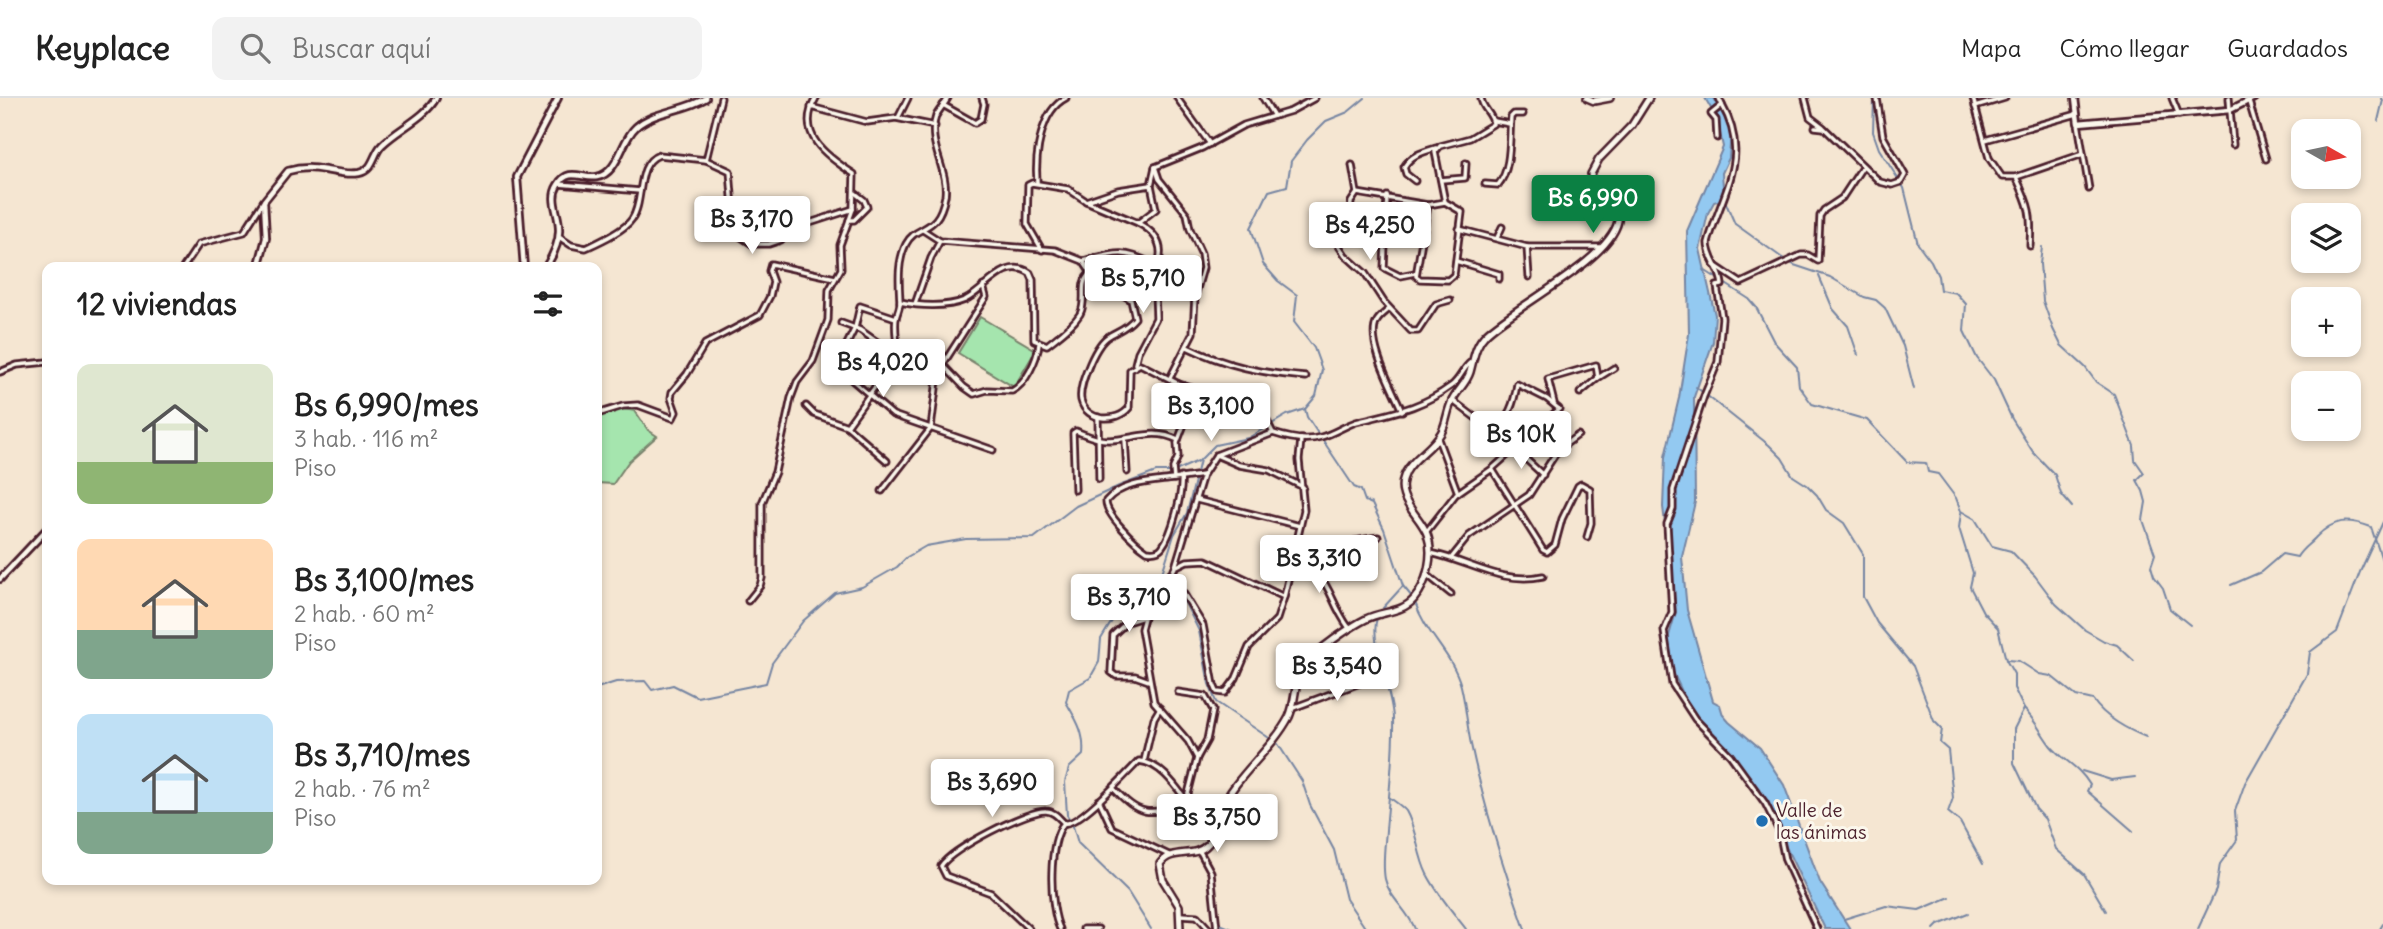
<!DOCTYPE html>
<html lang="es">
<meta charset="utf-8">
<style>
:root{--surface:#fff;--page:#f2f2f2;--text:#222;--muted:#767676;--line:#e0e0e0;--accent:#0b8043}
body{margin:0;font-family:Delius,sans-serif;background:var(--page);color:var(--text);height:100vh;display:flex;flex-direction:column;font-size:26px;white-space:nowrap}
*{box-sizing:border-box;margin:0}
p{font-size:23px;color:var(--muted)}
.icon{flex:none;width:38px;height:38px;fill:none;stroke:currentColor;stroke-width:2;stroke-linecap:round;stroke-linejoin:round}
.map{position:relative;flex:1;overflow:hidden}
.panel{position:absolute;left:42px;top:164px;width:560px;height:623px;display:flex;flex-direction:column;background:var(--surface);border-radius:14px;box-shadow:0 4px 10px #0003}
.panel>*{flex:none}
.needle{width:46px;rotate:99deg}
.controls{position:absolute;left:2291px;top:21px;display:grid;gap:14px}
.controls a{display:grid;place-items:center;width:70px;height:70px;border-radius:14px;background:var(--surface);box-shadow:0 4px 10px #0003;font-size:35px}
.price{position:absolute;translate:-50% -60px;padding:0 16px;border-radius:7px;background:#fff;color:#222;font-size:23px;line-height:46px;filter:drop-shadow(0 2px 4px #0008)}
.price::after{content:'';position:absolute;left:50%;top:42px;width:21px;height:16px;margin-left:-10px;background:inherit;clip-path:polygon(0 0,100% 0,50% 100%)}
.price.current{background:var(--accent);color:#fff}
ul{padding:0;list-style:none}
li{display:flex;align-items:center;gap:21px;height:175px;padding:0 35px}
li span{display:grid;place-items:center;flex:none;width:196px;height:140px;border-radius:14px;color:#555}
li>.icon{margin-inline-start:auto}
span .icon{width:84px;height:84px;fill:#fffc;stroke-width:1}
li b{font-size:30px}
h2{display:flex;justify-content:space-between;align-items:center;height:84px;padding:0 35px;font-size:30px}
header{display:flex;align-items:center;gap:42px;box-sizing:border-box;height:98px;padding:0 35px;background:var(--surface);border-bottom:2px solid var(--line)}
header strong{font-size:33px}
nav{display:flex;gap:38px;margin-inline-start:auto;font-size:24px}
.search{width:490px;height:63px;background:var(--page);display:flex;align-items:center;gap:18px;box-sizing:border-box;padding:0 24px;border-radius:14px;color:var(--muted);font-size:26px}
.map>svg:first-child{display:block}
</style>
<header>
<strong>Keyplace</strong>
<div class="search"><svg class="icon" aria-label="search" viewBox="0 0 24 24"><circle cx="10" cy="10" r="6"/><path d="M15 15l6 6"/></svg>Buscar aquí</div>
<nav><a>Mapa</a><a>Cómo llegar</a><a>Guardados</a></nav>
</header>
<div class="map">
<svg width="2383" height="831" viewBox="0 0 2383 831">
<rect width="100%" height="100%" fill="#f5e6d2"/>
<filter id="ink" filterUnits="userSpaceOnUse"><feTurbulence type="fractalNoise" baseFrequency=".0143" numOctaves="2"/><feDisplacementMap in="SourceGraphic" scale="14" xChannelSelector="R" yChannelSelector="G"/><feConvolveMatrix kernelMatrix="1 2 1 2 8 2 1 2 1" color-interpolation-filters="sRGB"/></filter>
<g filter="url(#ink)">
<g fill="#a5e5ae" stroke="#78826c" stroke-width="2">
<polygon points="980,219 1036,252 1014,289 958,255"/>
<polygon points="618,310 635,313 648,332 657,338 629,363 613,386 597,385 597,316"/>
</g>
<polygon fill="#93c9f1" stroke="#7685a2" stroke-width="2" points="1705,0 1714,0 1731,32 1729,60 1722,75 1724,101 1714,104 1708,115 1700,151 1715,217 1713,244 1694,299 1695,404 1682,459 1687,512 1713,603 1720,607 1723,617 1729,624 1760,650 1784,687 1820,784 1850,831 1825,831 1765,705 1730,657 1695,621 1669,566 1668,541 1676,514 1663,409 1665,359 1679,300 1689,236 1687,133 1723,49 1717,21"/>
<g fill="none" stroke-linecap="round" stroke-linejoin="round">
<g stroke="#7685a2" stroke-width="2">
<polyline points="1874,0 1873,34 1879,51 1904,90 1918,146 1931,163 1938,178 1940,192 1956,195 1966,206 1964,233 1977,260 1994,282 2012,321 2033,354 2055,377 2061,396 2072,409"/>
<polyline points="2378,23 2383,2 2381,0"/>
<polyline points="1725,103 1735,126 1781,159 1794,167 1830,179 1864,199 1876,202 1885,210 1903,248 1914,291"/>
<polyline points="2042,149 2040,166 2043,203 2053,231 2061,247 2085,269 2096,284 2114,296 2134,348 2135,362 2144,375 2137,382 2143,393 2146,404 2143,422 2155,456 2151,468 2154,478 2163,490 2170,511 2190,527"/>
<polyline points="1704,172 1749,201 1756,209 1774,244 1797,269 1799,288 1812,306 1867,322 1907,364 1926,365 1928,374 1938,376 1956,400 1961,413 1975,421 1992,448 2011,453 2035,478 2056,506 2085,532 2104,543 2117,547 2134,563"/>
<polyline points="1819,178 1833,211 1848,228 1858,257"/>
<polyline points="1696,289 1769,347 1782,360 1793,378 1807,387 1817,397 1826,412 1844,425 1863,456 1863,499 1877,525 1913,568 1934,623 1942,631 1940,645 1948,652 1953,700 1948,714 1960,724 1983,766"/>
<polyline points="1305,311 1307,319 1319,337"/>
<polyline points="1322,341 1354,389 1361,392 1365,403 1372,406 1384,431 1403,488 1412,499"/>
<polyline points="1961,415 1959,430 1973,475 1970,489 1983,514 1998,530 2006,562 2014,576 2014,590 2024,611 2014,631 2014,665 2036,711 2045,721 2056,751 2084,776 2106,813"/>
<polyline points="1156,484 1185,505 1199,533 1209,586 1216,604 1278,646 1302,683 1310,707 1334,752 1346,801 1366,831"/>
<path d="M2231,487L2261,474L2282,456L2297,459C2302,450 2310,446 2316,439C2334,421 2347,420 2371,429L2383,465"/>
<path d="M1415,504C1425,536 1452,555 1461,588C1466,608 1467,630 1472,651C1485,712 1504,772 1525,831"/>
<polyline points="1383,510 1403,488"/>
<path d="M1377,520C1369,544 1392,592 1393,620C1394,657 1389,695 1386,732C1385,747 1382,766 1385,781C1389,800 1408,812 1415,831"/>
<path d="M2007,562L2019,563L2039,576L2051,578L2076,598L2093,602C2104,619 2128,632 2146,639"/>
<polyline points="597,590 616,584 645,583 652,592 673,587 697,599 766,585 772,565 803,523 835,495 862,489 897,469 907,459 926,448 966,441 1034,440 1076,408 1119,388 1156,374 1173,374 1198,363"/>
<path d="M2024,611C2035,622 2041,635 2050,647C2063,663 2078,667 2090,687L2087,693L2133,733"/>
<polyline points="2082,673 2111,682 2135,679"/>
<path d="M1389,699C1394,703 1402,708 1406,713C1417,732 1417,756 1427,776C1438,797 1452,813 1466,831"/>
<polyline points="1844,821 1886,808 1919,812 1950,799"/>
<polyline points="1220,826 1232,831"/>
<path d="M1151,831L1128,794L1078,745L1072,725L1067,717L1065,684L1069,670L1083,657C1085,635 1077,623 1066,604L1069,592L1090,580L1099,564L1101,541L1112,523L1150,497L1162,475L1174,437L1187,415L1200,362L1215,347L1248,340L1287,317L1305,311L1316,298L1322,272L1314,250L1294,224L1297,197L1278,183L1263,166L1251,130L1269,93L1287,88L1291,63L1307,42L1326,23L1348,14L1365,0"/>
<polyline points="1934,831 1938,827 1968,815"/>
<polyline points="2198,831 2216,792 2220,766 2237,742 2235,713 2245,685 2307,576 2310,554 2337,534 2360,474 2383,424"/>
<polyline points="2380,831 2383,826"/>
</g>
<defs>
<g id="minor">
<polyline points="1177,0 1210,46"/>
<polyline points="1263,0 1274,18"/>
<polyline points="1805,0 1810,19 1823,29"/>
<polyline points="1973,0 1989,60 2002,79 2016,79 2083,56"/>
<polyline points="2172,0 2179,17"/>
<polyline points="2229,0 2233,47"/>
<polyline points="2249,4 2266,61"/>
<polyline points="943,7 975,25 981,21 984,6 982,0"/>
<path d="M1722,7C1752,60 1722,93 1708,145C1708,161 1721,171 1722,187L1717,188L1722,220L1718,264L1704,298L1673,392V411L1667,426L1672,514L1664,533L1672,586L1695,621L1730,657L1765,705L1779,733L1785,762L1817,831"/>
<polyline points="811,9 867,24 896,20 935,28"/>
<polyline points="1975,9 2005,0"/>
<polyline points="898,20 908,0"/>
<polyline points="1494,23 1510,26"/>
<polyline points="2078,25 2089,91"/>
<polyline points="1815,29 1824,30 1880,84 1892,87 1901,84 1905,77 1883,38 1877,0"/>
<polyline points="1717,40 1716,22 1711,16 1722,7 1719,0"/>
<polyline points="1985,42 2077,16"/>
<polyline points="706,62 721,0"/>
<polyline points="1352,67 1357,95"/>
<polyline points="1155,69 1159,81 1187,116 1190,131 1201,155 1203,170 1195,198 1193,235 1170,280"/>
<path d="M2016,79C2030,108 2032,116 2030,148"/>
<polyline points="1441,82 1465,80 1466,65"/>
<path d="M1415,83L1406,76L1404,69C1411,57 1423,54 1436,50"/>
<path d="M1037,84C1035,58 1040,13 1066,0"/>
<polyline points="559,86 640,93"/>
<path d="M1485,86L1498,87C1512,71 1509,40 1511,19L1514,16H1523"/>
<polyline points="1387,98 1384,170 1400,178 1415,175"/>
<polyline points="1086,103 1118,92 1151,87"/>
<polyline points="1445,104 1428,107 1357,95 1351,104 1349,126 1335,142 1345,157 1365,175 1384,204 1411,233 1418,233 1436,206 1450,202"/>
<path d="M1428,107L1416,178L1420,181L1448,182L1454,177L1462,114L1445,104L1435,54L1440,48L1470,40L1493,26C1493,16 1482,11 1481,0"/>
<polyline points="849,122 854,122 867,109 864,102 855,95"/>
<polyline points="1459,131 1527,149 1600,149"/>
<path d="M923,132L940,143L1055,152L1083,163L1091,175L1131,202L1135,220C1127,230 1119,232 1109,238C1100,243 1094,256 1090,265C1086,275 1079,290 1081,302C1086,324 1117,325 1129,310L1130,272L1140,266L1179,286L1253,310L1264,317L1273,335C1288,340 1306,344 1321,339C1333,336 1344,328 1356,324C1391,315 1420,311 1451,288C1460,282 1462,271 1471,264"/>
<path d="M559,139L571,147L586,150C599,144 624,133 632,121C645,102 635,66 659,57L706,62L730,73L735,135L752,146H769L781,142L788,132L853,111"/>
<polyline points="1497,140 1502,129"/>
<polyline points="1527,149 1529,179"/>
<polyline points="1042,152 1027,126 1028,87 1032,85 1068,91 1086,103 1138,125"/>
<path d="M1083,163C1112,156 1123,150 1150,165L1159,163C1164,145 1153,133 1138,125L1156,111L1151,87L1155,69L1202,50L1244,27L1291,13L1315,0"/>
<polyline points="1456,163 1499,176 1499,181"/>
<polyline points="1714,167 1741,185 1801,157 1808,157 1818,163 1820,118 1824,112 1842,100 1863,68"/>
<polyline points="183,170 199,146 244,134 263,104"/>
<path d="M900,204C919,208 946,210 965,202C986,192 1005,158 1030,175L1033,182L1034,242L1047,247C1058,238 1072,229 1080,216C1088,202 1077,185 1091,175"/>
<polyline points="915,206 931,160 940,143"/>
<path d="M1389,211C1386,214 1380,218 1377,223C1365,243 1394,293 1402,313"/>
<polyline points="841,225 860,232 897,258"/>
<path d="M1187,249C1226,268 1262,275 1306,279"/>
<polyline points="837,266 855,230 860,208 896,220"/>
<path d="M942,266L964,289L974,296L987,292L1012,293C1026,286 1037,262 1039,246"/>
<polyline points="1135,266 1138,254 1156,220 1154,165"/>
<polyline points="0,274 17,267 47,264"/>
<polyline points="1598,280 1614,270"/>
<polyline points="852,282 893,317 993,352"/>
<polyline points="1179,286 1179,298 1185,324 1177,345 1178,359 1173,370 1174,381 1203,377"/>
<polyline points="1554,305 1548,281 1596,267 1598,280 1580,295"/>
<polyline points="806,308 814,316 847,328 887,363"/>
<polyline points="597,316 623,308 638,307 673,320 676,314 671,300 672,294 687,276 705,246 760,217 770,198 773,184 769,173 771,166 835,180"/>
<polyline points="1098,319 1099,381"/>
<path d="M847,328L897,258C898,245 894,232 896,220C897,215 900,210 900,204C899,185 897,164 906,146C917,125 938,137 945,98C949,72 926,45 936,18C939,12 945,6 948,0"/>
<polyline points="1535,330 1558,352"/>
<polyline points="1125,341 1127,374"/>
<polyline points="1438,341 1458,395"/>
<polyline points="1515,351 1543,377"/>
<polyline points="1216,357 1239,367 1269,372 1303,389"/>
<polyline points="1492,371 1543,452 1547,454 1555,447 1562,421 1578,388 1581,386 1590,391 1591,425 1587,439"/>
<path d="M1174,381C1152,384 1122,384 1106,403C1105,416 1135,445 1147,453C1152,454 1158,454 1162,449C1172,436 1183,395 1181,379"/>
<path d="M1075,392L1073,335L1076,333C1086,337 1096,342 1108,342C1133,342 1153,329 1178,342"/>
<polyline points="882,393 931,330 938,274 986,199 983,188"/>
<polyline points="1197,402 1300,428"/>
<path d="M1427,433L1456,396L1492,371L1559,311L1547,301L1517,286C1514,306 1509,320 1493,333L1452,302"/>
<path d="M1430,455C1470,463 1501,487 1543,478"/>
<path d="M1293,457C1333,479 1326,498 1349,530"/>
<polyline points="1452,459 1469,438 1529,397 1558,352 1578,337"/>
<polyline points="1302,462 1322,449 1378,439"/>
<polyline points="1175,469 1187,463 1206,462 1284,499"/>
<polyline points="1171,475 1203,527 1214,587 1217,594 1225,595 1236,580 1249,549 1277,521 1284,499 1304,412 1299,362 1301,341"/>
<polyline points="1426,476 1451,496"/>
<path d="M748,503L760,488L762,480V405L775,374L791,300L797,284L813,263L828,222L829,192L841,171L840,147L853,111L854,76C826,58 795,36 816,0"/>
<polyline points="1143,519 1127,524 1113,537 1111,574 1116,578 1135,578 1149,583"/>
<polyline points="1178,594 1205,598 1213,612 1207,642 1197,660 1185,708 1225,704"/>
<polyline points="1293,610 1373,580"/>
<polyline points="1197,660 1188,643 1154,604 1141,531 1146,512 1164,492 1175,469 1203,377 1216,357 1273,335"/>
<polyline points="1144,663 1154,620 1160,610"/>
<path d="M1113,690C1140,718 1147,718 1184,706"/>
<polyline points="1099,702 1112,730 1169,757"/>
<path d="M1064,725C1078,729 1127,675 1139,663C1160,665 1175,687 1186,702"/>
<polyline points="1199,752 1211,774 1217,831"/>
<polyline points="1180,817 1197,818 1209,831"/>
<path d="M1029,831L991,795L946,778L941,768C951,751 1027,712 1046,713C1054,713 1059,720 1064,725C1048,744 1049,809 1060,831"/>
<polyline points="1083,831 1098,831"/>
</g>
<g id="tertiary">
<polyline points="2075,0 2078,25 2230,12 2254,0"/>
<path d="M258,170L266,140L264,103L288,73C319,64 336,79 359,75C374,72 373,56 382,47C398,31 425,20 436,0"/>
<polyline points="524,170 517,79 558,0"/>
<path d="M545,170C553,158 560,144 559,130C559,115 549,101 558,87C569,68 583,82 597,79C619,75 621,42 636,29C654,13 685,13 706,0"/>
<polyline points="0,481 47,431"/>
</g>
<g id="secondary">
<polyline points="1587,0 1594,3 1610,0"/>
<path d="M1180,831L1179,808L1163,782L1160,766C1172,749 1194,761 1207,747C1216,739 1216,723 1220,713C1236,677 1271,653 1289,619C1298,600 1292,575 1310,560C1327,546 1346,531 1366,521C1382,513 1402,515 1414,501C1428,485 1434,455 1427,436C1420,416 1392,401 1406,374C1414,359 1432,351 1441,335C1447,325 1447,311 1453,301C1459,291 1467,284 1470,274C1474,260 1475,247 1486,236C1515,208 1610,162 1618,123C1621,104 1592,103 1591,76L1599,61L1632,27L1649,0"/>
</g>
</defs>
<use href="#minor" stroke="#4a1f2b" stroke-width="9"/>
<use href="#tertiary" stroke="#4a1f2b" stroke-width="10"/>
<use href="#secondary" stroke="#4a1f2b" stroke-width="10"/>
<use href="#minor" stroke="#fbf7ec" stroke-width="3.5"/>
<use href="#tertiary" stroke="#fbf7ec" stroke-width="4.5"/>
<use href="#secondary" stroke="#fbf7ec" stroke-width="5"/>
</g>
</g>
<circle fill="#1f6fb2" stroke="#fbf7ec" stroke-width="2.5" cx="1762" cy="723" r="7"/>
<g text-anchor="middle" stroke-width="6" stroke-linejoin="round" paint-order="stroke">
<g font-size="19" fill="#4a1f2b" stroke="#fbf7ec" text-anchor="start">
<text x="1776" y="719">Valle de<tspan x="1776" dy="22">las ánimas</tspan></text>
</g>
</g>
</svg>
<div class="controls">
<a><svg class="needle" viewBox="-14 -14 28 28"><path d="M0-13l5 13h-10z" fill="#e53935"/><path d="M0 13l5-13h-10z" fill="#767676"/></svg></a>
<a><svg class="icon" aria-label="layers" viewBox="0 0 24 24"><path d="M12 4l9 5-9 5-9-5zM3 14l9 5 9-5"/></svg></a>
<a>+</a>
<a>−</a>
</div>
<b class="price current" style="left:1593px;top:137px">Bs 6,990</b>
<b class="price" style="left:752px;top:158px">Bs 3,170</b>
<b class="price" style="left:1370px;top:164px">Bs 4,250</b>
<b class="price" style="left:1143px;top:217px">Bs 5,710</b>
<b class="price" style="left:883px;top:301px">Bs 4,020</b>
<b class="price" style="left:1211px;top:345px">Bs 3,100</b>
<b class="price" style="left:1521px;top:373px">Bs 10K</b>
<b class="price" style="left:1319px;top:497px">Bs 3,310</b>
<b class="price" style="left:1129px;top:536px">Bs 3,710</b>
<b class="price" style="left:1337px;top:605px">Bs 3,540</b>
<b class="price" style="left:992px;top:721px">Bs 3,690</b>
<b class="price" style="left:1217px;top:756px">Bs 3,750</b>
<section class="panel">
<h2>12 viviendas<svg class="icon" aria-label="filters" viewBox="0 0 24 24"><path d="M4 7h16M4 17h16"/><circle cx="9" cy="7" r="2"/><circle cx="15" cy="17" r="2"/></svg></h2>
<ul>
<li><span style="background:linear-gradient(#dfe7d0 70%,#8fb573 0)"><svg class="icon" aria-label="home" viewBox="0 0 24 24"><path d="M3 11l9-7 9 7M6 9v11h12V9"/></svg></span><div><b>Bs 6,990/mes</b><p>3 hab. · 116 m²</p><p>Piso</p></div></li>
<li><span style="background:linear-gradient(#ffd9b3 65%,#7fa58c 0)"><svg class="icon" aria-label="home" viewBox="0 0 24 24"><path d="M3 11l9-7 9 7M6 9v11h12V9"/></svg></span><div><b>Bs 3,100/mes</b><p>2 hab. · 60 m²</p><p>Piso</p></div></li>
<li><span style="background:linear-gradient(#bfe0f5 70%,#7fa58c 0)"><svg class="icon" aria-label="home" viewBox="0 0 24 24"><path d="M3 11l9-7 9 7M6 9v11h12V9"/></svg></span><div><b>Bs 3,710/mes</b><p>2 hab. · 76 m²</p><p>Piso</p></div></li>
</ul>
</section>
</div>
